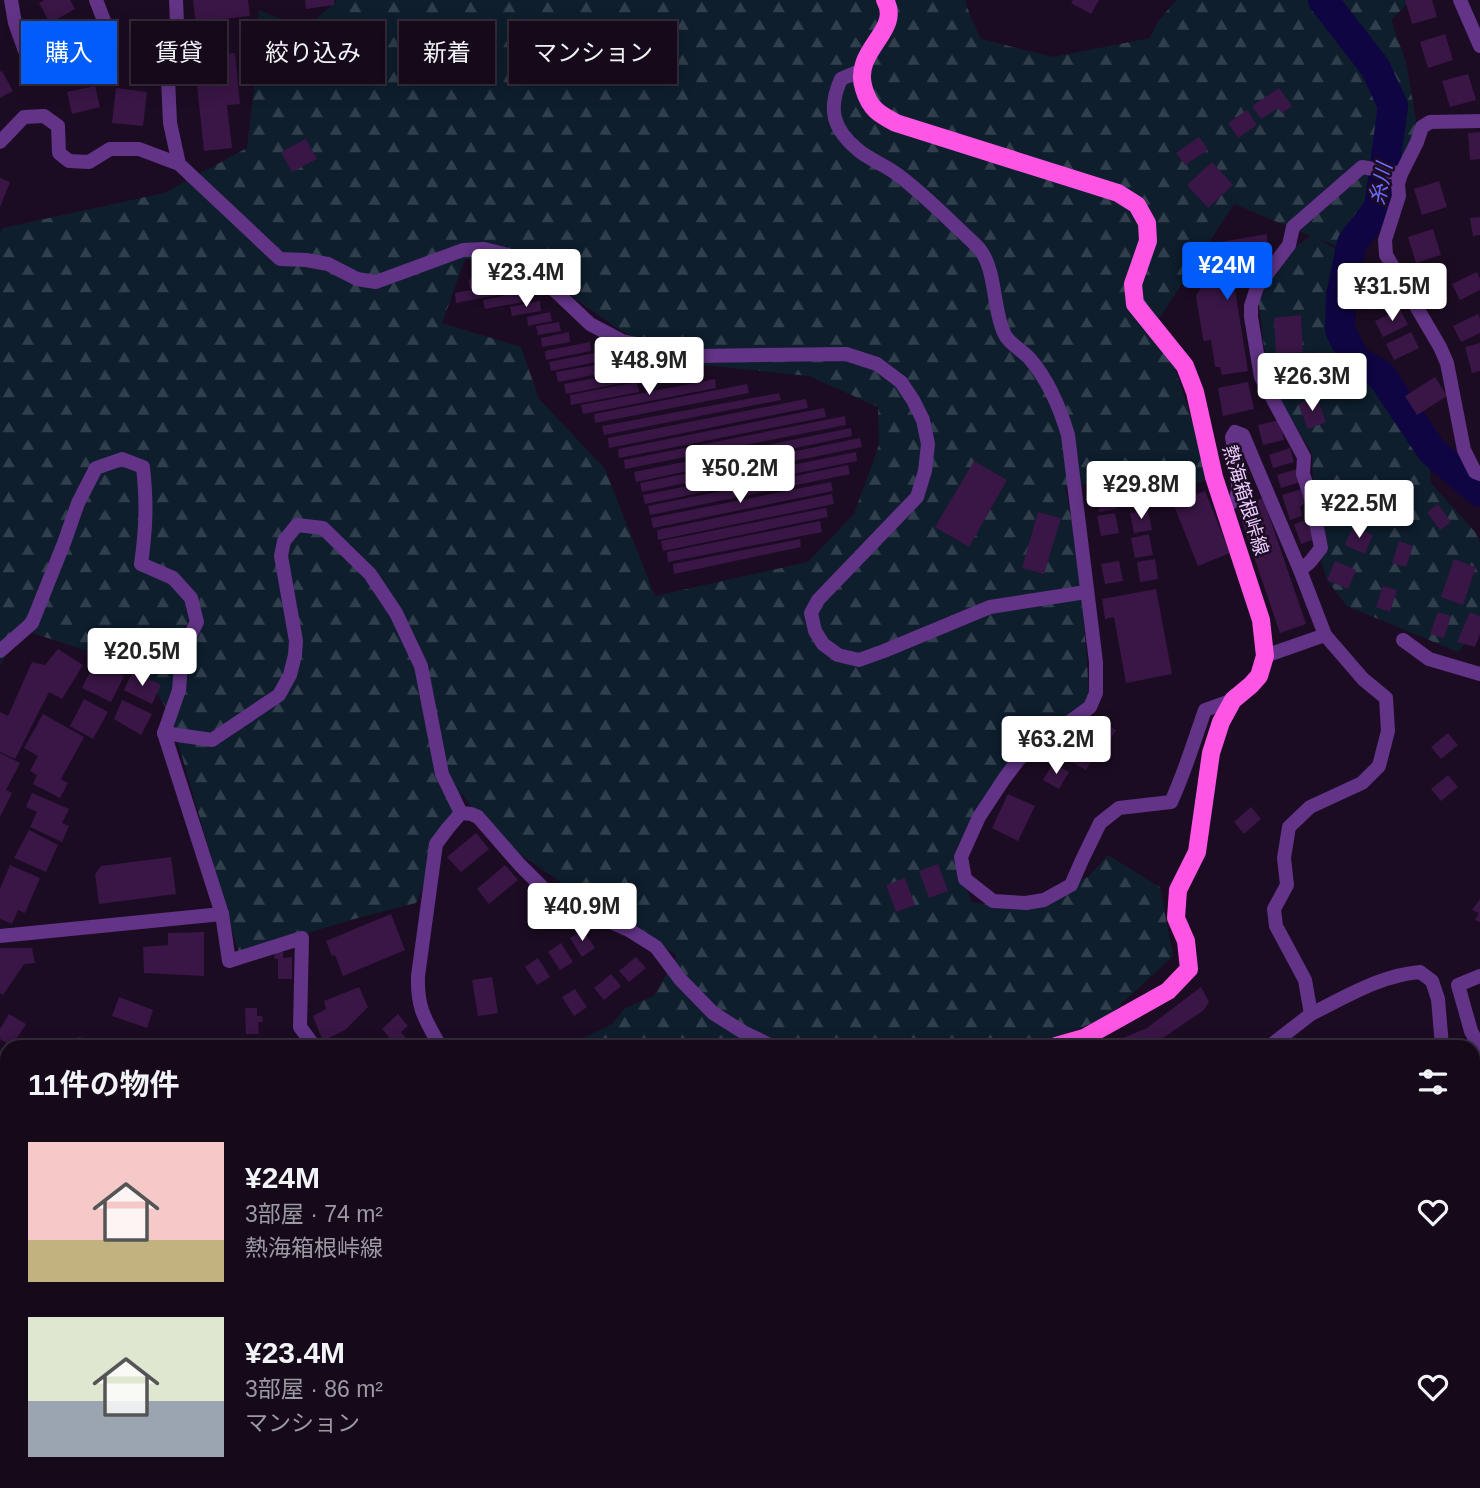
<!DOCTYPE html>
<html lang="ja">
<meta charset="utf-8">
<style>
:root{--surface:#15091a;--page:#221727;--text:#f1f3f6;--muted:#9d9aa2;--line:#342a39;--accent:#005df9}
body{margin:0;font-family:Arial,"Noto Sans JP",sans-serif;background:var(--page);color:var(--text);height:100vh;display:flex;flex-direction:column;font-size:26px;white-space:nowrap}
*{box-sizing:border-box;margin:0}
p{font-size:23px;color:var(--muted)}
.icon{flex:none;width:38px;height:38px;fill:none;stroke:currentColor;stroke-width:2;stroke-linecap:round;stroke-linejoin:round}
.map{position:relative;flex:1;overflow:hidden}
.side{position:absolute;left:0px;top:1040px;width:1480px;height:450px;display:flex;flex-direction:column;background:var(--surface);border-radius:21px 21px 0 0;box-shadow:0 4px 18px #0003,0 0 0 2px var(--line)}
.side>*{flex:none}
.banner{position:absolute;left:21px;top:21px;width:700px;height:63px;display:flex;gap:14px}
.price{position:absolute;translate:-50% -60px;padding:0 16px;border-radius:7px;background:#fff;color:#222;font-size:23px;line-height:46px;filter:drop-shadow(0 2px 4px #0008)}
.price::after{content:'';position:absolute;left:50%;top:42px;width:21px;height:16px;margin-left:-10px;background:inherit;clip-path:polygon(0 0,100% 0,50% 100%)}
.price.current{background:var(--accent);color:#fff}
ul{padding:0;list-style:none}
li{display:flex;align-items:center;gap:21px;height:175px;padding:0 28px}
li span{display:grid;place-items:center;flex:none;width:196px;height:140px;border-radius:0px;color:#555}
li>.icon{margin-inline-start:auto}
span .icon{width:84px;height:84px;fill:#fffc;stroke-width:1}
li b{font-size:30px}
h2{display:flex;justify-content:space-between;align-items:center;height:84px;padding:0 28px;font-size:30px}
.pill{padding:0 24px;border-radius:0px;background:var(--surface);box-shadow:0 4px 18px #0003,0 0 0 2px var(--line);font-size:24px;line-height:63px}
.pill.current{background:var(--accent);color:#fff}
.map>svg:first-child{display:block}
</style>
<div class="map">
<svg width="1480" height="1488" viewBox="0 0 1480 1488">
<defs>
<pattern id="forest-firs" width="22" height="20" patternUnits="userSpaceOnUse" patternTransform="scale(1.75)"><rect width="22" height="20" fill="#0e1e2d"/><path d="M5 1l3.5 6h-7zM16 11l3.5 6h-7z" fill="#313e4c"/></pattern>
</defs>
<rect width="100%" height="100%" fill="#1c0c23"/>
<g fill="url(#forest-firs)" fill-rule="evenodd">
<path d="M337,0H965L970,15L981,39L1053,57L1150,38L1157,23L1176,0H1411L1391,20L1406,62L1419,138L1360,255L1318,239L1349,257L1334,344L1397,399L1430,438V482L1476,533L1480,542V626L1458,652L1347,606L1327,580L1315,539L1312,453L1284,407L1264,347L1257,287L1281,257L1311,236L1234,204L1159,319L1211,479L1152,496L1137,476L1065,487C1081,560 1085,634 1090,707L1023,742L958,857L971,902L1021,909L1089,876L1108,855L1160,887L1173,956L1106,1018L1038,1044L1029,1046H860L855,1044L852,1046H539L545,1044L567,1046L612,1024L625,1008L654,996L677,955L629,929L492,835L462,794L416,903L354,919L239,954L232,930L220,911L213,863L170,715L143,669L20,629L0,666V232L3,228L164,193L247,148L254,89L259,10L305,29ZM465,259L531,268L617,328L683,363L809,376L878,407L879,445L854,514L808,562L655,596L605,469L539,399L521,347L442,323Z"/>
<polygon points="887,1482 965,1482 969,1488 870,1488"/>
</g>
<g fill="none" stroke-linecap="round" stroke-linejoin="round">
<polyline stroke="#0f0542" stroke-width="30" points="1323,0 1375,67 1393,106 1379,208 1352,243 1341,296 1340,330 1355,360 1381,375 1432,451 1480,492"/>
</g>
<g fill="#391645">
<polygon points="44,0 70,0 75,9 50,23 39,3"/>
<polygon points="193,0 248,0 250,16 223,19 226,44 210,46 208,24 196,25"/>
<polygon points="305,0 334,0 334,5 306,9"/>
<polygon points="1073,0 1099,0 1091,14 1071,3"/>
<polygon points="1405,0 1432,0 1437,17 1412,24"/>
<polygon points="1445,34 1453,60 1428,68 1420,42"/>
<polygon points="235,53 240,104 227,105 232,148 204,151 194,57"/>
<polygon points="2,71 13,91 0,98 0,72"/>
<polygon points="1468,74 1476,100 1450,107 1442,81"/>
<polygon points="95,86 100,107 72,114 67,92"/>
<polygon points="116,88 147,92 143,126 112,123"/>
<polygon points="1279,88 1292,106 1282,113 1278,108 1261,119 1252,106"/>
<polygon points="1247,110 1257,125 1238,138 1228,123"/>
<polygon points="1480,132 1480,159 1470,160 1468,133"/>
<polygon points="1199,137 1208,150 1185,165 1176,153"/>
<polygon points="306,139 317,159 292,172 281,152"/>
<polygon points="1212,162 1233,185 1208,208 1187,185"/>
<polygon points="0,178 10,182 0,207"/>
<polygon points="1439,181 1447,207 1422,215 1414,189"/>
<polygon points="1480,217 1480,235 1473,236 1470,218"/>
<polygon points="1433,229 1441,255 1416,263 1408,237"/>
<polygon points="1267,234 1267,241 1235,290 1248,371 1222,375 1220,367 1216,367 1215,366 1211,340 1204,341 1203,339 1196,296 1200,289 1198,278 1213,275 1210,262 1219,261 1215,243"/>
<polygon points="1477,272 1480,279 1480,290 1460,300 1452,284"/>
<polygon points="490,275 493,284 470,289 468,280"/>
<polygon points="512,282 514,292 456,303 455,293"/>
<polygon points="1386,290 1390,304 1369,310 1365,296"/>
<polygon points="526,291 528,301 485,309 483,300"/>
<polygon points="540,301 541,311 512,316 510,307"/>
<polygon points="1400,309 1408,325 1383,337 1375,321"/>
<polygon points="550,312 552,321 528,326 527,317"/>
<polygon points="1478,314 1480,318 1480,333 1461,342 1453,326"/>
<polygon points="1301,315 1303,352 1276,355 1274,318"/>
<polygon points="559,322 561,331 538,335 536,326"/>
<polygon points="569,332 570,342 542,347 541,338"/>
<polygon points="1411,332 1419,348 1394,360 1386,344"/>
<polygon points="590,342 591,351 546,360 545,351"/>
<polygon points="1480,343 1480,371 1472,373 1465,347"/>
<polygon points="595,353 597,362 551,371 549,362"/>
<polygon points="602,364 604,373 558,382 556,372"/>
<polygon points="622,373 623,383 566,394 564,384"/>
<polygon points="1435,377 1447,396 1417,415 1405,396"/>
<polygon points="715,379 716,388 583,414 581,405"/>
<polygon points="637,382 639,392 571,405 570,395"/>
<polygon points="1248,382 1254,409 1223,416 1218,388"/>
<polygon points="747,384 749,393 595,423 594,414"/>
<polygon points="779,393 781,400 604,435 602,426"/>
<polygon points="1317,397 1326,422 1308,429 1298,404"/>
<polygon points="806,399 808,408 609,448 608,438"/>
<polygon points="824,408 826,417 619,458 618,449"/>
<polygon points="845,416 846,425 625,469 624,460"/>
<polygon points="1280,420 1284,440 1263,445 1258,425"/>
<polygon points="851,428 852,436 636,482 634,472"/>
<polygon points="860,438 862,447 642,492 640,483"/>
<polygon points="1290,448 1294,462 1273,468 1269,455"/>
<polygon points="856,452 857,461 645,504 643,495"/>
<polygon points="974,461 1007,480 969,547 935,527"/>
<polygon points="848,465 850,474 650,515 648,506"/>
<polygon points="1297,469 1301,482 1281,488 1277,475"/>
<polygon points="831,482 833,491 653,528 651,518"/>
<polygon points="1143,483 1146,503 1128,506 1125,486"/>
<polygon points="1114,489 1117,509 1099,512 1096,492"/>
<polygon points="1302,489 1306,502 1300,507 1302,516 1290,520 1282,495"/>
<polygon points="1205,491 1230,553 1198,566 1173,503"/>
<polygon points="832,494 834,504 658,540 657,530"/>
<polygon points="1263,498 1306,624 1280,633 1237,507"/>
<polygon points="1438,504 1451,522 1440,530 1427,512"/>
<polygon points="826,508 828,517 663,551 661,541"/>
<polygon points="1148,510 1152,530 1134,533 1130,513"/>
<polygon points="1038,512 1061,518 1044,574 1022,568"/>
<polygon points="1115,513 1119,533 1101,536 1097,516"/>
<polygon points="1308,519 1315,539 1301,544 1294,524"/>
<polygon points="820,521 822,532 668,562 667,552"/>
<polygon points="1353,526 1373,535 1365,554 1345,545"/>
<polygon points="1149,534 1153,555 1135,558 1131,538"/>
<polygon points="800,539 801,547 674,574 673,564"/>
<polygon points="1399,541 1413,546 1406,567 1392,563"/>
<polygon points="1155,559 1158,579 1140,582 1137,562"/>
<polygon points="1454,559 1476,567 1463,605 1441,597"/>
<polygon points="1119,561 1123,581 1105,584 1101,564"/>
<polygon points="1335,561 1356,570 1348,589 1327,580"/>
<polygon points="1383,586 1397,590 1390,612 1376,607"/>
<polygon points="1156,589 1172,674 1126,683 1114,617 1105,619 1102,599"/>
<polygon points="1438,612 1451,616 1444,638 1430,634"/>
<polygon points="1470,612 1480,616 1480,634 1475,647 1457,642"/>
<polygon points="58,649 83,665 62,699 49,692 15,759 0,752 0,712 8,716 32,662 45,665"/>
<polygon points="95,662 124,676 111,702 82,688"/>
<polygon points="133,671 161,685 152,704 124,690"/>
<polygon points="84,699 108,712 93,739 70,726"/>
<polygon points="122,700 152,714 141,735 114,719"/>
<polygon points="43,714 84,737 61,779 68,783 60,798 33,784 37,775 30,771 38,756 24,748"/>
<polygon points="1100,721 1116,730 1106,747 1090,738"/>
<polygon points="1448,733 1458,745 1441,759 1431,747"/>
<polygon points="1080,743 1096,752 1086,770 1070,761"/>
<polygon points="0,753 20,763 6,790 12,793 0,817"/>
<polygon points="1053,763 1069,772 1059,789 1043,780"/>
<polygon points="1448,775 1458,787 1441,801 1431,789"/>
<polygon points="32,793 69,809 62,823 69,826 62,842 30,827 37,812 26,807"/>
<polygon points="1008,794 1035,806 1018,841 992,828"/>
<polygon points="1251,807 1261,819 1244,834 1234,822"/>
<polygon points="29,830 58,845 46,872 14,858"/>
<polygon points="476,833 489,849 461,872 447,857"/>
<polygon points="171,857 176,894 99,904 95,874 101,866"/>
<polygon points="938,864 948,891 929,898 919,871"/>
<polygon points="10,865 40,878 25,913 18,910 12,924 0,919 0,889"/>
<polygon points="505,865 518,880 489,904 477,889"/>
<polygon points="905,878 915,905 896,912 886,885"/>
<polygon points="1480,899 1480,922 1475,920 1479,913 1472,910"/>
<polygon points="391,914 405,950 343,976 335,955 332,956 326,941"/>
<polygon points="583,930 595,948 582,957 570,938"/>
<polygon points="204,932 204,976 144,973 143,947 168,945 168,933"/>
<polygon points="561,943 573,962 560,970 548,952"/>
<polygon points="0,948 32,948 35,963 24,964 3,995 0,993"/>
<polygon points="283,951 283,958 292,957 292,979 278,979 278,959 274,959 275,953"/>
<polygon points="636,957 646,968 629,982 619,971"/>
<polygon points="538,958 550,977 537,985 525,967"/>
<polygon points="611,974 621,986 604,1000 594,988"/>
<polygon points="492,977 498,1013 478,1016 472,980"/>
<polygon points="359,987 368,1007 345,1030 323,1041 313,1016 326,1009 324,1001"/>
<polygon points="1201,987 1209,1002 1204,1010 1151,1046 1104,1046 1147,1028"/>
<polygon points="575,989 587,1007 574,1016 562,997"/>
<polygon points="119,997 153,1010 147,1028 112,1016"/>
<polygon points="245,1008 257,1008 257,1016 262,1016 263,1022 258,1022 259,1034 246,1034"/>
<polygon points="9,1014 26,1024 12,1046 0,1039 0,1029"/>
<polygon points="398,1014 408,1026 401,1032 408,1041 402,1046 379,1046 389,1037 382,1029"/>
<polygon points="78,1037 105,1041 104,1046 76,1046"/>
<polygon points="4,1181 7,1183 7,1210 0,1206 0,1189"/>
<polygon points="0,1252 7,1255 7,1268 3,1276 0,1275"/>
<polygon points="1480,1312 1480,1367 1474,1370 1474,1314"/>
<polygon points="3,1320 7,1323 7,1355 0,1368 0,1325"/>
<rect x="264" y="1482" width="28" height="6"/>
<polygon points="301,1482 328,1482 328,1488 299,1488"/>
<polygon points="343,1482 376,1482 376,1488 342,1488"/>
<polygon points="390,1482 406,1482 405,1488 389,1488"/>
<polygon points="407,1482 443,1482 443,1488 406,1488"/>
<polygon points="576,1482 598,1482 598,1488 577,1488"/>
<polygon points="1122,1482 1128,1482 1131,1488 1109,1488"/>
<polygon points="1208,1482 1267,1482 1270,1488 1210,1488"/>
</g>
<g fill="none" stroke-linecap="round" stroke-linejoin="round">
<g stroke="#623386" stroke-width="14">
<polyline points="11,0 15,23 25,51 55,73 74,77 86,73 105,63 110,50 108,31 96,0"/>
<polyline points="176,0 177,23 168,78 170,123 179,164 280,259 306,260 328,264 357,279 376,282 463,250 484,249 508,255 531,268 590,324 622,341 696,356 846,354 877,364 901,382 913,400 923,420 928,444 925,471 917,497 818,600 811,613 815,631 823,644 838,655 859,660 884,651 990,607 1086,592"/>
<path d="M862,70L841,79C828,108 832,128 857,149C869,160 886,165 898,175C921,192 941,212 962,232C968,238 976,244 981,251C996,272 993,309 1004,333C1008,343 1022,350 1030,359C1049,381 1060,408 1068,435L1096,662V693L1090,707L1019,759L1004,779L979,817L961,857L965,879L993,901L1026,903L1044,900L1071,885L1082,860L1100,823L1119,808L1171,802C1185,772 1194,741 1205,710L1233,700"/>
<polyline points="1480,121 1430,122 1422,127 1417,142 1401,174 1398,184 1399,196 1385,240 1386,255 1440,347 1447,363 1464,450 1475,472 1480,474"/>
<polyline points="0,142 24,117 44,116 58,126 59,153 69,161 89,162 110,149 139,149 179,164"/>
<path d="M1224,506C1225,505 1233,502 1234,501C1243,491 1234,451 1232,437L1235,432L1243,435L1300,570L1310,562L1321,548L1312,501L1303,474L1304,457L1261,377L1251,317V306L1257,287L1289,245L1293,227L1362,167L1401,174"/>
<polyline points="1403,640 1429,659 1480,674"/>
<path d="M0,651L32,623L64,543L78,503L96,468L122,459L143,467C147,503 146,529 141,564L173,578L191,598L197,622L182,652L179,690L164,733L222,914L229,961L302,938L300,1027L314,1046"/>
<polyline points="1265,656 1325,635 1300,570"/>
<polyline points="164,733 212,740 279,695 290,675 295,655 296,641 281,556 284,541 297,525 323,528 370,574 396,613 421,666 442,774 461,813"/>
<polyline points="461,813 471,814 478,817 520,865 563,908 602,918 629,930 656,947 680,979 713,1013 743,1032 772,1046"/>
<polyline points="0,936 222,914"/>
<polyline points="1480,976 1458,985 1471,1031 1480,1049"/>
<path d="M1311,1014C1346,997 1381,975 1420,972L1432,981L1438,999L1442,1046"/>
<path d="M440,1046C425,1019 417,1009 418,976L436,844L448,828L461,813"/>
<polyline points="1270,1046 1311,1014 1305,980 1276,926 1274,909 1287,885 1284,858 1289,827 1310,807 1362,783 1379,766 1388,731 1386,698 1363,679 1325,635"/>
<polyline points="1474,1103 1480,1102"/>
<polyline points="0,1149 7,1153"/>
<polyline points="0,1310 7,1314"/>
<polyline points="133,1482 146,1488"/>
<polyline points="464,1482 464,1488"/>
<polyline points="87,1488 90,1482"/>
<polyline points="239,1488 240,1482"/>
</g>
<g stroke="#623386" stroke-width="14">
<polyline points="1460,0 1480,46"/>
<polyline points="613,1488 614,1482"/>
</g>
<g stroke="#ff55e5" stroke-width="18">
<path d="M885,0C903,31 851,50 864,89C870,109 879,114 896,123L1118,193L1137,205L1147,223L1148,241L1133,284L1135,304L1185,366L1195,392L1214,477L1261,620L1265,656L1259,676L1251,685L1233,700L1221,722L1211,753L1197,852L1178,890L1176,918L1186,941L1189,969L1168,991L1084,1038L1056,1046"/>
<polyline points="1474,1131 1480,1131"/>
<polyline points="1474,1450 1480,1446"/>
<polyline points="1388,1488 1405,1482"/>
</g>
<defs>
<g id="rail">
<polyline points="1474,1165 1480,1163"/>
<polyline points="1474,1176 1480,1174"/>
<polyline points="1474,1240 1480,1238"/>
<polyline points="1474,1271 1480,1268"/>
<polyline points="1474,1295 1480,1292"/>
<polyline points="995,1488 1005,1482"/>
</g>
</defs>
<use href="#rail" stroke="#005df9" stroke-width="8"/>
<use href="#rail" stroke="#1c0c23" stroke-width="5" stroke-dasharray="16" stroke-linecap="butt"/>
</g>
<g text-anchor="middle" stroke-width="5" stroke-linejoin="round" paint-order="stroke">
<g font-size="19" fill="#edceff" stroke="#1c0c23">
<text transform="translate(1246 500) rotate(73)" y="7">熱海箱根峠線</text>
</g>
<g font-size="21" font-style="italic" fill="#6c6dff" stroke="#1c0c23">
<text transform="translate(1381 184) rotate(-79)" y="7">糸川</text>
</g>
</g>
</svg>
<b class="price current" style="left:1227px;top:302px">¥24M</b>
<b class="price" style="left:526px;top:309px">¥23.4M</b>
<b class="price" style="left:1392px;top:323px">¥31.5M</b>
<b class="price" style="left:649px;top:397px">¥48.9M</b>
<b class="price" style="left:1312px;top:413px">¥26.3M</b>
<b class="price" style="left:740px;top:505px">¥50.2M</b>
<b class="price" style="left:1141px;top:521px">¥29.8M</b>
<b class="price" style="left:1359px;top:540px">¥22.5M</b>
<b class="price" style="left:142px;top:688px">¥20.5M</b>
<b class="price" style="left:1056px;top:776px">¥63.2M</b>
<b class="price" style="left:582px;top:943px">¥40.9M</b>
<div class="banner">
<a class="pill current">購入</a>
<a class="pill">賃貸</a>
<a class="pill">絞り込み</a>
<a class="pill">新着</a>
<a class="pill">マンション</a>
</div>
<section class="side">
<h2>11件の物件<svg class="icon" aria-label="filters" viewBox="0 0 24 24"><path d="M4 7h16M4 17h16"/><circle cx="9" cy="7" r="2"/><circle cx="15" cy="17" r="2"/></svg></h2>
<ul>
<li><span style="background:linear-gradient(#f6c9c9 70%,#c2b280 0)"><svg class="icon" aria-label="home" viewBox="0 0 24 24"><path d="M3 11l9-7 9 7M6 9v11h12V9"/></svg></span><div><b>¥24M</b><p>3部屋 · 74 m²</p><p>熱海箱根峠線</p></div><svg class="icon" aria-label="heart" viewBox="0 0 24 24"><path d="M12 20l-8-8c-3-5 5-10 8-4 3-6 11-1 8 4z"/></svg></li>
<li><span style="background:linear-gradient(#dfe7d0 60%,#9aa5b1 0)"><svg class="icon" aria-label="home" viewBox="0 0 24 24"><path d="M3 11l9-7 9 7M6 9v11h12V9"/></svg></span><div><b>¥23.4M</b><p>3部屋 · 86 m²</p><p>マンション</p></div><svg class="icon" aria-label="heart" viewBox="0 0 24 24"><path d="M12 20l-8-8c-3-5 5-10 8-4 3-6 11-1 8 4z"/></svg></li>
</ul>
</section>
</div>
